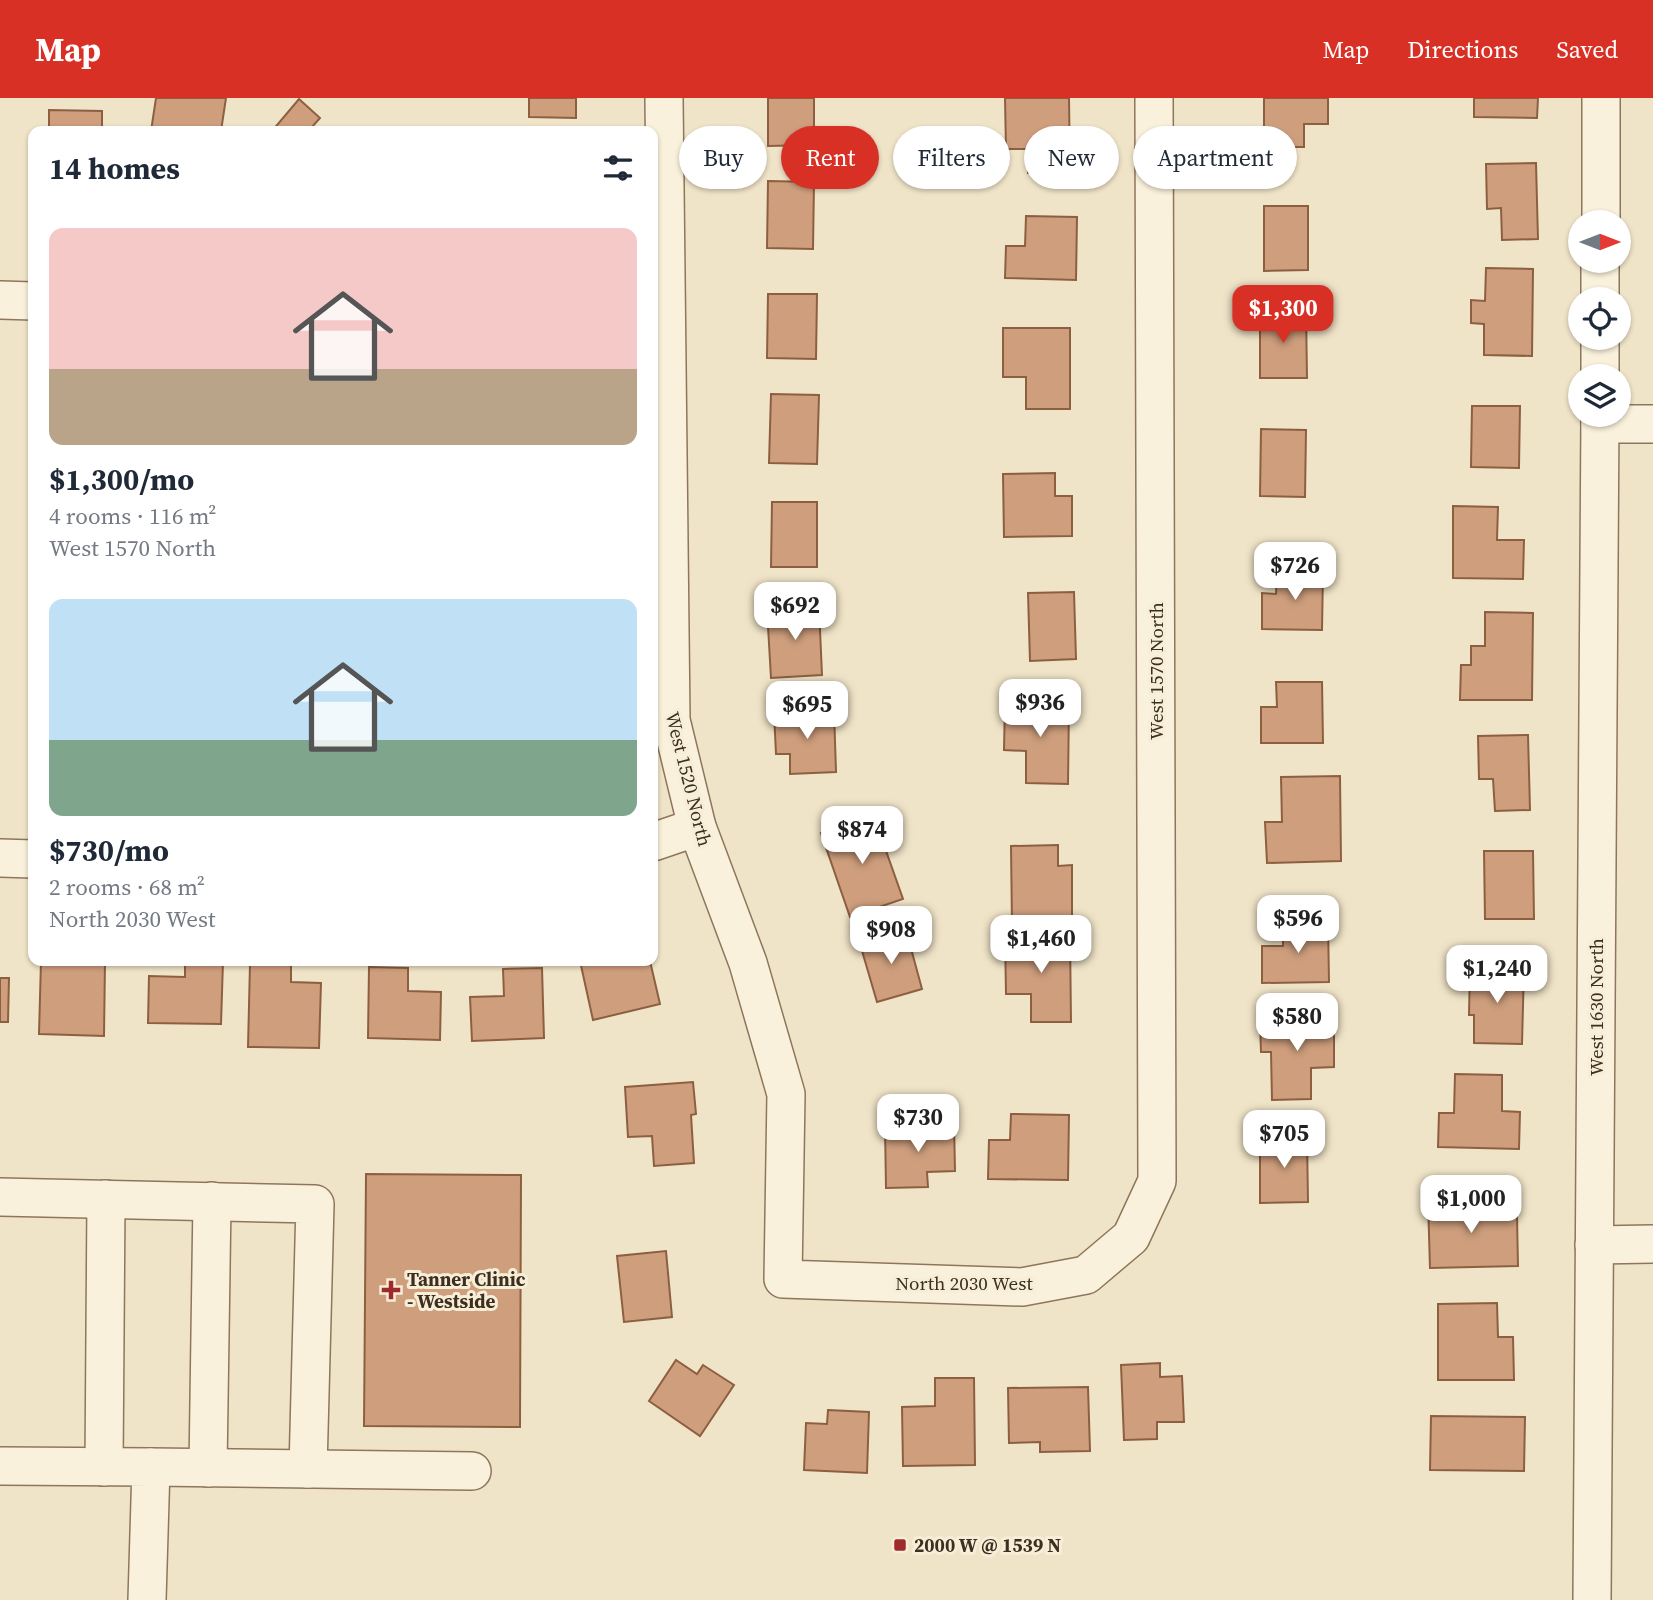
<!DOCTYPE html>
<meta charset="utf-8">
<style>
:root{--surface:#fff;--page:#f6f6f7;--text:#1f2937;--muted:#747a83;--accent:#d93025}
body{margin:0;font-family:"Source Serif 4",serif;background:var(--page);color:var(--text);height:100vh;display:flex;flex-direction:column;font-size:26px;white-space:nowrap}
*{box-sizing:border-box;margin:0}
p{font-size:23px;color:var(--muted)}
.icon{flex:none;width:38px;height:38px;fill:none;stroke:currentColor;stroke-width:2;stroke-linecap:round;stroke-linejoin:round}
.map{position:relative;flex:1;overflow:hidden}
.side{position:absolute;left:28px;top:28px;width:630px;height:840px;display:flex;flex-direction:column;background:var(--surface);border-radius:14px;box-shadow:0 2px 5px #0004}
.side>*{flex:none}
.banner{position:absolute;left:679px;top:28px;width:665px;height:63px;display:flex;gap:14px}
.needle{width:46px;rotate:90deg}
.fabs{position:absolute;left:1568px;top:112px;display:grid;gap:14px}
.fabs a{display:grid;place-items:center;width:63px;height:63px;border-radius:50%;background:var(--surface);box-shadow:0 2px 5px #0004;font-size:35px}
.price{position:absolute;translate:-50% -60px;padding:0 16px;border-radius:14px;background:#fff;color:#222;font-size:23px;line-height:46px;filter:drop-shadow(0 2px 4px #0008)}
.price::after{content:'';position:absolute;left:50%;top:42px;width:21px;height:16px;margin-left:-10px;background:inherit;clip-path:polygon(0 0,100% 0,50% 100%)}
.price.current{background:var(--accent);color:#fff}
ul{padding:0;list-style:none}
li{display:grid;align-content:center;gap:14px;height:371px;padding:0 21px}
li span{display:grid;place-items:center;height:217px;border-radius:14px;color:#555}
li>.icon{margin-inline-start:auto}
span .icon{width:126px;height:126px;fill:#fffc;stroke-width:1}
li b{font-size:30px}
h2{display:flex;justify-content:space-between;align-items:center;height:84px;padding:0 21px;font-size:30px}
.pill{padding:0 24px;border-radius:32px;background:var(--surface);box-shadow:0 2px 5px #0004;font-size:24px;line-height:63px}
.pill.current{background:var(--accent);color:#fff}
header{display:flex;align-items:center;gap:42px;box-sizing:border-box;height:98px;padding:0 35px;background:var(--accent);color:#fff}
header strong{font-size:33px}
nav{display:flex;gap:38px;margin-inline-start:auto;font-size:24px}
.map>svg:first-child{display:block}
</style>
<header>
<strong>Map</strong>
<nav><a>Map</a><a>Directions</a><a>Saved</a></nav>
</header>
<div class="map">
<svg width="1653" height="1502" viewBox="0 0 1653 1502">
<rect width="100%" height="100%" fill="#f0e4c8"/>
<g fill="#cf9f7d" stroke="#8d5f41" stroke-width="2">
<polygon points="156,0 226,0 221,33 151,33"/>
<polygon points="529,0 576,0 576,20 529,19"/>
<polygon points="768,0 814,0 814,47 768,48"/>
<polygon points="1005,0 1069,0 1070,74 1028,75 1028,51 1006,51"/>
<polygon points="1264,0 1328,0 1328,26 1304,26 1304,49 1264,49"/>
<polygon points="1474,0 1538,0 1537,20 1474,19"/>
<polygon points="299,1 320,20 311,30 315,33 272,33"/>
<polygon points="49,12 102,13 102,33 49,33"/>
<polygon points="1536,65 1538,141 1502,142 1501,110 1487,111 1486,66"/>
<polygon points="768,83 814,84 813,151 767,150"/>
<polygon points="1264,108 1308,108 1308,172 1264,173"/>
<polygon points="1026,118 1077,119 1076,182 1005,180 1006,148 1025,148"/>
<polygon points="1486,170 1533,171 1532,258 1484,257 1484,226 1471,225 1471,202 1485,203"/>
<polygon points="768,196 817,196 816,261 767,260"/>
<polygon points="1306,213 1307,280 1260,280 1260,214"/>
<polygon points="1003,230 1070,230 1070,311 1026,311 1026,279 1003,279"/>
<polygon points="771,296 819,297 817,366 769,365"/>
<polygon points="1472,308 1520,308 1519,370 1471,369"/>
<polygon points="31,319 33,319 33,366 32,366"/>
<polygon points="1261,331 1306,332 1305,399 1260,398"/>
<polygon points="1055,375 1055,398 1072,398 1072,438 1004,439 1003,376"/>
<polygon points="772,404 817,404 817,469 771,469"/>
<polygon points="1453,408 1498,409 1497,442 1524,442 1523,481 1453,480"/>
<polygon points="1277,472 1323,474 1322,532 1262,531 1262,495 1276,496"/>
<polygon points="1074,494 1076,561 1030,563 1028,495"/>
<polygon points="819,509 822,577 771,580 767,511"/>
<polygon points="1485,514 1533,515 1532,602 1460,602 1461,567 1471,567 1471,548 1485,548"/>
<polygon points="1276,584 1322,584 1323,645 1261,645 1261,609 1277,609"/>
<polygon points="1005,604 1069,605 1068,686 1026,685 1026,653 1004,652"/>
<polygon points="834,613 836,674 790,676 790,656 776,656 774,615"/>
<polygon points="1528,637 1530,712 1495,713 1493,681 1479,681 1478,638"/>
<polygon points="1340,678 1341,763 1267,765 1265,724 1282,724 1281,679"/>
<polygon points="873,716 903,801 850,819 821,735"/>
<polygon points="1058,747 1058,768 1072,767 1072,825 1012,826 1011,748"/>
<polygon points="1484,753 1533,753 1534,821 1485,821"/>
<polygon points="1283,824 1328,824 1329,884 1262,885 1262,848 1283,848"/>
<polygon points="906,832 922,891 877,904 860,846"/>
<polygon points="1005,838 1070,838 1071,924 1031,924 1031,896 1006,896"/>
<polygon points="41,863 105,863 104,938 39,936"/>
<polygon points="185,863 223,863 221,926 148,925 149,878 185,879"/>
<polygon points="580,863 650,863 660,906 593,922"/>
<polygon points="250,866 291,867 291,884 321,885 319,950 248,949"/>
<polygon points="369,869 408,870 408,893 441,894 440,942 368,940"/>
<polygon points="1470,869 1524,870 1522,946 1474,945 1474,917 1469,917"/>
<polygon points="542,870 544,940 472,943 470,899 504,898 503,871"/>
<polygon points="0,880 9,880 8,924 0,924"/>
<polygon points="1334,920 1334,969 1311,970 1311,1001 1272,1002 1271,954 1261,954 1260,921"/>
<polygon points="1455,976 1502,977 1502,1013 1520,1014 1519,1051 1438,1049 1439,1015 1454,1015"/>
<polygon points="693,984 696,1016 691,1017 694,1065 654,1068 652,1038 628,1039 625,989"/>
<polygon points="1011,1016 1069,1017 1068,1082 988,1081 989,1042 1010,1042"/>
<polygon points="954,1026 955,1073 927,1074 928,1089 886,1090 885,1028"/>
<polygon points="1260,1039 1307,1039 1308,1104 1260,1105"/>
<polygon points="366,1076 521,1077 520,1329 364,1328"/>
<polygon points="1494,1100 1495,1119 1517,1118 1518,1168 1430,1170 1428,1102"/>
<polygon points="666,1153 672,1219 624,1224 617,1158"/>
<polygon points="1497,1205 1498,1239 1513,1239 1514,1282 1438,1282 1438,1206"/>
<polygon points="676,1262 697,1276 703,1267 734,1287 700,1338 649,1303"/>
<polygon points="1160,1265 1160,1279 1182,1278 1184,1324 1157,1324 1157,1341 1124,1342 1121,1267"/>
<polygon points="935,1280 974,1280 975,1367 903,1368 902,1309 935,1308"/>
<polygon points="1088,1289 1090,1353 1040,1354 1040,1344 1009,1345 1008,1290"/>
<polygon points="828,1312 869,1314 867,1375 804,1372 806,1325 827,1326"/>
<polygon points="1431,1318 1525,1319 1524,1373 1430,1372"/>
</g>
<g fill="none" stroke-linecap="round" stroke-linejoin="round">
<defs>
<g id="minor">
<polyline points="664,0 671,622 697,729 748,865 786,996 783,1181 1022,1189 1086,1177 1131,1139 1157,1083 1154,0"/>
<polyline points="1601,124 1601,0"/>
<polyline points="1600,201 1600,163"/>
<polyline points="0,202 33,203"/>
<polyline points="1600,278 1600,240"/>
<polyline points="1600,326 1653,326"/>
<polyline points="653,744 697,729"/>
<polyline points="0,760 33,761"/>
<polyline points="0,1099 315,1106 308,1371"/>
<polyline points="1594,1147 1653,1146"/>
<polyline points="0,1368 151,1369 147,1502"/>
<polyline points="104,1369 106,1101"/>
<polyline points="151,1369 472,1373"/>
<polyline points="208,1370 212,1103"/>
<polyline points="1592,1502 1600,317"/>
</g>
</defs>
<use href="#minor" stroke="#8d765c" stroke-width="40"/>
<use href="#minor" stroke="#faf1dc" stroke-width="37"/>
</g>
<g fill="#9e2a2b" stroke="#f7eed8" stroke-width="2.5">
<path d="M387.5 1181.5h7v7h7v7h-7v7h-7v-7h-7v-7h7z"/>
<rect x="893" y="1440" width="14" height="14" rx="3.5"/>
</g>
<g text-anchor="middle" stroke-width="6" stroke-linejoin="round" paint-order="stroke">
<g font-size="19" fill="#3d2e20" stroke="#f7eed8">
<text transform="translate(1156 573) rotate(-90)" y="7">West 1570 North</text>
<text transform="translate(689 681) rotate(76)" y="7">West 1520 North</text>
<text transform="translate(1596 909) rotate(-90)" y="7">West 1630 North</text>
<text x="964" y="1192">North 2030 West</text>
</g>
<g font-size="19" font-weight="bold" fill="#3d2e20" stroke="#f7eed8" text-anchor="start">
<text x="407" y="1188">Tanner Clinic<tspan x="407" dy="22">- Westside</tspan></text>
<text x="914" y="1454">2000 W @ 1539 N</text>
</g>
</g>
</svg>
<div class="fabs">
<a><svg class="needle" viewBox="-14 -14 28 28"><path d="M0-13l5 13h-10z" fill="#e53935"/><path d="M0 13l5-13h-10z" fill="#747a83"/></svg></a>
<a><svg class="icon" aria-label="locate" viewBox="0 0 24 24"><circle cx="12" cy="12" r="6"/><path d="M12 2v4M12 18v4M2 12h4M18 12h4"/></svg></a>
<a><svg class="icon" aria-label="layers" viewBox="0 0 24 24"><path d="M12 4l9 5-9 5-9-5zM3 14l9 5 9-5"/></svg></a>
</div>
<b class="price current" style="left:1283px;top:247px">$1,300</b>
<b class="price" style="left:1295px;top:504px">$726</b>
<b class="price" style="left:795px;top:544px">$692</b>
<b class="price" style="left:1040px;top:641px">$936</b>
<b class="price" style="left:807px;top:643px">$695</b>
<b class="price" style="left:862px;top:768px">$874</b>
<b class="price" style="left:1298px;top:857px">$596</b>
<b class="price" style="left:891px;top:868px">$908</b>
<b class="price" style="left:1041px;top:877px">$1,460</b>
<b class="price" style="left:1497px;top:907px">$1,240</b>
<b class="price" style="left:1297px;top:955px">$580</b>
<b class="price" style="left:918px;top:1056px">$730</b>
<b class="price" style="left:1284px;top:1072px">$705</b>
<b class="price" style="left:1471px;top:1137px">$1,000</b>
<div class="banner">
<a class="pill">Buy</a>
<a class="pill current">Rent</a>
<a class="pill">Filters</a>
<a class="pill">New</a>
<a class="pill">Apartment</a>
</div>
<section class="side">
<h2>14 homes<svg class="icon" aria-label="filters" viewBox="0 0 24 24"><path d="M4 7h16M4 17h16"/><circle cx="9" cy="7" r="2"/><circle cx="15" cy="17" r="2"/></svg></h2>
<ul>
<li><span style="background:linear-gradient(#f6c9c9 65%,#b9a48a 0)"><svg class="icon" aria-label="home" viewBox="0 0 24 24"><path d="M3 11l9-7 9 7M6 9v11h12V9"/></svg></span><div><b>$1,300/mo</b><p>4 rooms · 116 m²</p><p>West 1570 North</p></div></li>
<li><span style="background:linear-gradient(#bfe0f5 65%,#7fa58c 0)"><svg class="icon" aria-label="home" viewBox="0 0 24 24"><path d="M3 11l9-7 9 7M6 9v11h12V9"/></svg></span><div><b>$730/mo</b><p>2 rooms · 68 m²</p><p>North 2030 West</p></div></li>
</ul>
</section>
</div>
